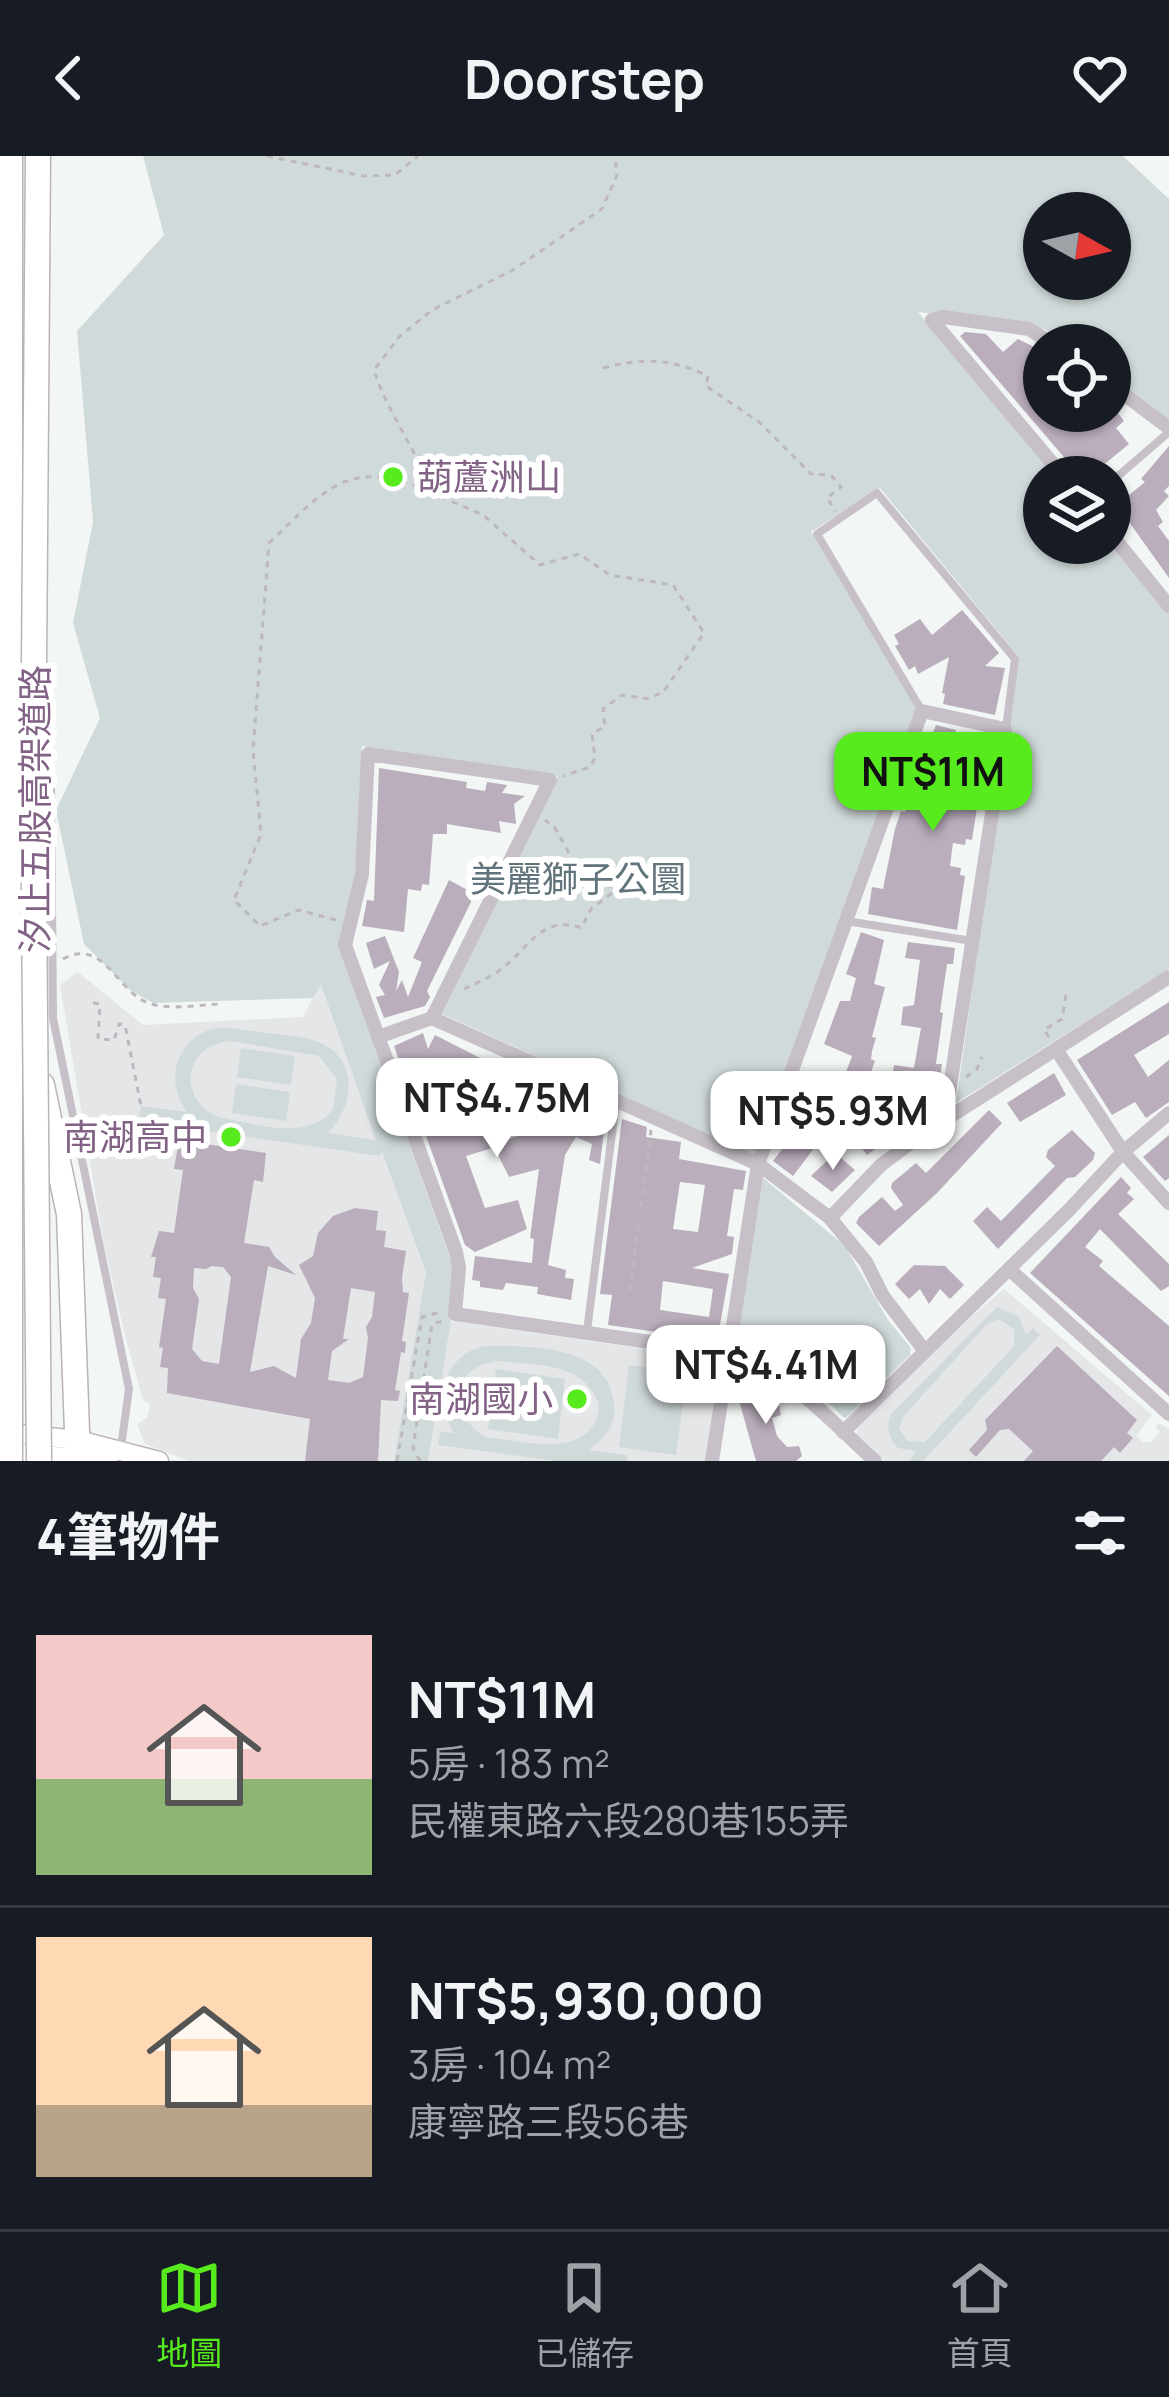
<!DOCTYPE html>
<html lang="zh-TW">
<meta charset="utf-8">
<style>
:root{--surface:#171b24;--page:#242831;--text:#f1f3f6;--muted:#9ea1a6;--line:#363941;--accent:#57eb1d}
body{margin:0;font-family:Manrope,"Noto Sans TC",sans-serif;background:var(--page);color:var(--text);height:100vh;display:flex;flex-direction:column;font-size:45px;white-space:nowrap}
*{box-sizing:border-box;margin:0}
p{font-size:39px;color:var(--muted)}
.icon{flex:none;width:66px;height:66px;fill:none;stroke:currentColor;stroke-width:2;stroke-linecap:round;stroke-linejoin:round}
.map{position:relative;height:1305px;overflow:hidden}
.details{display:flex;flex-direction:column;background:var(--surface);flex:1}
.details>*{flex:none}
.needle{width:78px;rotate:98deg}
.tools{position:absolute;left:1023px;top:36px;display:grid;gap:24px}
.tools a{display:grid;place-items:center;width:108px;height:108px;border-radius:50%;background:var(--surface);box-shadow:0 3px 9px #0004;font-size:60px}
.price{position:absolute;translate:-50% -102px;padding:0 27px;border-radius:24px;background:#fff;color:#222;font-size:39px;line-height:78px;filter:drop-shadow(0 3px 6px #0008)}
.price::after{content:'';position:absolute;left:50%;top:72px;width:36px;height:27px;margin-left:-18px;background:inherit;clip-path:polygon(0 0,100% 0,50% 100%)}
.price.current{background:var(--accent);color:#111}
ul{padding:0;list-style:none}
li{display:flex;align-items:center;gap:36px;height:300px;padding:0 36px}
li+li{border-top:3px solid var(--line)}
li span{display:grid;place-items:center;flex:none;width:336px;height:240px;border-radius:0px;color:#555}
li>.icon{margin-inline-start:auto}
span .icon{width:144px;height:144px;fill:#fffc;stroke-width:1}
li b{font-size:51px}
h2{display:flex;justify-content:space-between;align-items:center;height:144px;padding:0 36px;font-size:51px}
header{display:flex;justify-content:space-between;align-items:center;height:156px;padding:0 36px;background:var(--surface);font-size:54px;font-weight:700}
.menu{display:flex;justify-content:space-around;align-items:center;height:168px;border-top:3px solid var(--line);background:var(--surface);font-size:33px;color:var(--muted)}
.menu a{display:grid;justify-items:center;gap:6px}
.menu .current{color:var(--accent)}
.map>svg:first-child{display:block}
</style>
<header><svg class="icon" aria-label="back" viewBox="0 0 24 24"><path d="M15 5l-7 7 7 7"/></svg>Doorstep<svg class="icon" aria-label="heart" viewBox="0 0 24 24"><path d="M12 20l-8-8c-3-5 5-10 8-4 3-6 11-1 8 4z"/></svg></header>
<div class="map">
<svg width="1169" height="1305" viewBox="0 0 1169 1305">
<rect width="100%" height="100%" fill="#f2f6f4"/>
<g fill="#e5e6e7">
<polygon points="78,816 143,869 303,861 320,827 426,1115 394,1305 189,1305 145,1288 137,1268 147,1262 150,1249 143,1244 125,1180 103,1084 60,829"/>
<polygon points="1004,1133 1152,1259 1136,1280 1143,1286 1151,1286 1160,1276 1155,1271 1159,1267 1169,1273 1169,1305 885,1305 856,1279 858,1271 959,1171"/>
<polygon points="451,1165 721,1204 707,1305 428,1305"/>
</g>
<g fill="#d1dadb" fill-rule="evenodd">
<path d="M143,0H1123L1169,43V267L1110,223V189H1066L1045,173L918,156L1057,321H1044V387H1110L1169,455V813L956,947L1019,501L880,332L811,376L917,552L756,1000L442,858L558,620L362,590L355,722L339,792L453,1110L451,1165L428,1305H394L426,1116L382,996L380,1000L139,965L141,950L187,956C178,944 173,928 176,912C179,897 190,882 204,876C221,868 242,874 260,876C278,879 299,879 316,885C360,901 355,950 328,977L376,984L321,829L313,842L153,847L130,834L84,788L56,654L100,562L73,467L93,366L77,175L164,79ZM1044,57H1110V123H1044ZM231,885L319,900L337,923L333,953C307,987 254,967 218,961C176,941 184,889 231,885Z"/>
<polygon points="241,892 295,900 291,929 237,921"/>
<polygon points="236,928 290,936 286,965 232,957"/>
<path d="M763,1022L845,1090L888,1164L911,1192L910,1199L847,1261L844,1262C812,1228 782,1202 735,1192Z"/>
<path d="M997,1151L1019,1161L1026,1178L1033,1172L1040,1179L923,1305H910L916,1295L898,1292C889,1283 885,1270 891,1258ZM999,1163L1014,1173V1190L925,1286L908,1285L899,1273L903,1261L987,1168Z"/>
<path d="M484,1190C530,1190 609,1188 614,1248C616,1271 606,1281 589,1294L628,1299L627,1305H555L438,1289L440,1276L454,1277C433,1244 443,1200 484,1190ZM499,1205C537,1210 583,1205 599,1248C596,1305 527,1286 486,1281C445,1257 449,1211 499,1205Z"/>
<polygon points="629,1209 687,1217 676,1299 619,1291"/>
<polygon points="496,1213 565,1223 558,1283 488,1273"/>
</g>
<g fill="#baadbc" fill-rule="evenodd">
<polygon points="965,176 986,178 1003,196 1018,183 1044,196 1044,255 1110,255 1112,249 1124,265 1116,272 1129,288 1101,311 1107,319 1081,321 960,180"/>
<polygon points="1169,290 1169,330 1164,335 1169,340 1156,354 1163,366 1158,370 1169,385 1169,422 1117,349 1145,326 1141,323"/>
<polygon points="962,454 999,497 985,510 1005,512 995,559 943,548 945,538 942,537 949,501 918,518 915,510 909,514 895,490 899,488 894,479 920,463 932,479"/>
<polygon points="936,569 956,574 955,580 987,586 972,684 966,683 965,689 953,687 950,710 961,712 960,719 965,720 957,774 868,758 872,731 883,733 895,673 901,655 905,656 913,613 920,612 926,581 931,581"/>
<polygon points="379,612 467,626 466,632 485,635 487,626 507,629 502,637 525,640 514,648 516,668 499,665 501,677 447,668 447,678 433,678 429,729 422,728 421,735 408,733 404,776 362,770 367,744 374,745"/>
<polygon points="449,724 473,737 471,746 427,835 430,841 425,850 384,862 376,841 385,839 379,829 390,805 374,813 366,787 385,780 399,816 396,835 402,824 408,841 422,806 413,802"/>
<polygon points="861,776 884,784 874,828 885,831 872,881 876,882 872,895 871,903 875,905 853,965 834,958 832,966 823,962 816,979 821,983 793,1020 773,1005 809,959 798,953 805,931 837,941 852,900 824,888 840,845 850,845 856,822 846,818"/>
<polygon points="908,786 955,792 953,808 947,808 940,856 943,857 936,908 942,908 938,937 891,928 894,909 914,912 921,872 901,869 903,851 914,849 920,804 905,802"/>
<polygon points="1169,846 1169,878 1134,899 1148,921 1169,904 1169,946 1146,962 1135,946 1112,959 1077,904"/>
<polygon points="423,877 428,893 435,879 486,905 487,902 504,906 508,915 522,922 512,944 457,921 454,926 435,918 455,972 489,960 499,987 548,969 527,959 538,936 601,965 602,957 606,958 600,1008 589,1004 592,988 576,981 565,999 548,1109 566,1114 565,1122 574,1123 571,1144 537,1138 538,1131 506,1127 503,1134 480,1131 480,1125 472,1124 475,1100 532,1107 534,1083 530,1082 539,1013 509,1021 499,1001 499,990 466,1000 485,1052 518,1044 527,1073 475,1096 465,1089 409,932 408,928 415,924 404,918 394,890"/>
<polygon points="1054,917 1066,939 1020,966 1007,947"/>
<polygon points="913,934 928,955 867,999 853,980"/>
<polygon points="989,954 1002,967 937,1037 879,1090 856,1067 859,1061 882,1041 895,1055 903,1049 891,1032 892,1027 916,1007 926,1017"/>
<path d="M622,963L647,971L646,981L681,986L679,1003L746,1015L743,1034L734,1033L727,1080L734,1081L732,1098L692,1112L729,1118L718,1180L699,1178V1182L608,1169L612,1139L600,1138ZM680,1026L705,1029L698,1076L673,1073ZM663,1125L713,1133L709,1161L660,1154Z"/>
<polygon points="1072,974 1095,997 1093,1004 1075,1021 1067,1022 998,1093 973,1065 987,1051 1001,1065 1055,1010 1046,1001 1048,994"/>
<polygon points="1169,979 1169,1022 1165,1025 1143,1001"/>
<path d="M179,984L266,997L263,1026L254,1024L244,1087L269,1091L275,1101L296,1119L268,1110L250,1216L274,1210L296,1222L301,1183L311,1167L315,1142L299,1109L313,1100L318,1077L333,1060L355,1052L378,1055L376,1074L386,1075L384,1091L406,1095L402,1122L403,1136L409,1137L402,1185L406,1186L405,1197L401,1196L395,1234L400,1235L398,1245L381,1244L378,1305H305L310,1263L167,1237L168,1212L160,1211L163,1192L159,1191L166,1143L158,1142L161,1122L153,1121L156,1101H151L159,1075L174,1077L183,1014L174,1013ZM212,1110L223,1111L231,1121L219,1208L202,1205L192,1193L199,1143L193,1132L194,1112L206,1113ZM351,1132L375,1136L372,1161L366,1171L368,1182L363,1221L349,1227L328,1224L332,1195L349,1183H343Z"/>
<polygon points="835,997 855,1014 832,1036 811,1020"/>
<polygon points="1121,1021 1131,1032 1127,1037 1134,1043 1118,1058 1169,1108 1169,1130 1161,1135 1100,1073 1085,1091 1103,1105 1099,1110 1169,1170 1169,1240 1030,1117"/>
<polygon points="914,1109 945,1110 964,1129 950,1143 940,1133 929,1148 920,1133 909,1143 895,1128"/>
<polygon points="1057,1190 1137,1264 1127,1277 1133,1282 1120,1297 1114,1291 1101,1305 1024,1305 1033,1295 1009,1273 1000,1274 976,1301 969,1294 987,1274 985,1264"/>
<polygon points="761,1232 772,1232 777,1238 781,1259 772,1262 777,1280 787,1291 799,1290 802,1300 796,1305 756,1305 738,1241"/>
</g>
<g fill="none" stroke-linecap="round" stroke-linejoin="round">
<defs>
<g id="secondary">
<polyline points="0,1276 78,1284 159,1305"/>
<polyline points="0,1295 109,1305"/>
</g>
<g id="highway">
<polyline points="10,0 10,1234"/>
<polyline points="42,929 69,1058 78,1302"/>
</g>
</defs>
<use href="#secondary" stroke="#beb5bf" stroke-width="21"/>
<use href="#highway" stroke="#bab3bb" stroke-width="27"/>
<g stroke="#beb8be" stroke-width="3" stroke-dasharray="6 6" stroke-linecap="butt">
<polyline points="267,0 364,20 395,19 418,0"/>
<path d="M603,212C642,202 671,202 708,220L706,230L759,266L811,318L831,319L841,331L827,342L836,355"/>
<polyline points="430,336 483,359 540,409 579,398 610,419 673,429 704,477 664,535 649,543 622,539 603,553 605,570 592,578 595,602 590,611 563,620"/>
<path d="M336,764L299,754L260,770L234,744L261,678L253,594L269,387C326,332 351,300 430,336C417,292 387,257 374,214L399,181L432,154L513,114L602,53L617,19L615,0"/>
<path d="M63,803C104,780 117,838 151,848C172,854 199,849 220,848"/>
<path d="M464,833C476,827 489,822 500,814C526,796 542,757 581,772L591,753L612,737L606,716L574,706L555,672L545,664"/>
<polyline points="93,847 100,848 98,883 114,884 119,868 125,869 141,950"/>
<polyline points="1049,881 1044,874 1062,863 1066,838"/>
<polyline points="966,921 977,913 982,901"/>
<polyline points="630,1134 651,974"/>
<polyline points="397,1305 422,1161 441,1156"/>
<polyline points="420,1305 413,1292 432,1168 443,1165"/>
</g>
<g stroke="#c8c0c9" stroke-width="8">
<polyline points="1110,327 1169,276"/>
<polyline points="922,555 817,378 877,337 1015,503 1006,572"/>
<polyline points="51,626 53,862 129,1233 121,1291"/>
<polyline points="846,765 972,785"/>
<polyline points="587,1175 616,946"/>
</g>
<g stroke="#c8c0c9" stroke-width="14">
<polyline points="932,164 1064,321"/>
<polyline points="932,164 943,161 1029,173 1054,189"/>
<polyline points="1110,228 1169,272"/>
<polyline points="1110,377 1169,450"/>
<path d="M432,862L550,624L368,598L362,718L345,789L456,1096L459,1112L455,1158L727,1197C794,1220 824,1259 875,1305"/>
<polyline points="432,862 758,1008 830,1062 866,1106 883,1140 924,1194"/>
<polyline points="378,881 432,862"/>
<polyline points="1056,893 1123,996 1169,1047"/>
<polyline points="830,1062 881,1009 921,979 1169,821"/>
<polyline points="1009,1113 1169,1258"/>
<polyline points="843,1276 1069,1054 1123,996 1169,957"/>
<polyline points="712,1305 758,1008 922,555 1005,573 945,963"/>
</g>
<use href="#secondary" stroke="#fff" stroke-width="18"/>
<use href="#highway" stroke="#fff" stroke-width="24"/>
<defs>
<g id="highway-bridge">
<polyline points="38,0 33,636 39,1305"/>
<polyline points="10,1305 10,1234"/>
</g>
</defs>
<use href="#highway-bridge" stroke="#bab3bb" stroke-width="27" stroke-linecap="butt"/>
<use href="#highway-bridge" stroke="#fff" stroke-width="24"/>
</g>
<g fill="#57eb1d" stroke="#fff" stroke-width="4.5">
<circle cx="393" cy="321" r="12"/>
<circle cx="231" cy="981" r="12"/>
<circle cx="577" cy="1243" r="12"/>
</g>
<g text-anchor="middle" stroke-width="12" stroke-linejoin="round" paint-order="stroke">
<g font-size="36" fill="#826385" stroke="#fff" text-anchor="end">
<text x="417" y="334" text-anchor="start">葫蘆洲山</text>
<text x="207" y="994">南湖高中</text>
<text x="553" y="1256">南湖國小</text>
</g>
<g font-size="36" fill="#826385" stroke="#fff">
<text transform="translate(35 653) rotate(-90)" y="13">汐止五股高架道路</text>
</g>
<g font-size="36" fill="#62747b" stroke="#fff">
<text x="578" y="736">美麗獅子公圜</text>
</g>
</g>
</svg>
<div class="tools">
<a><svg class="needle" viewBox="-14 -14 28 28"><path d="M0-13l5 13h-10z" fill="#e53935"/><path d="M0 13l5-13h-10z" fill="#9ea1a6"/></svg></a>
<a><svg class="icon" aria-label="locate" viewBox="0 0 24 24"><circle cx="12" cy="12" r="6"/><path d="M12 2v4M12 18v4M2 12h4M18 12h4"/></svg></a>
<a><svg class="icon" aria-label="layers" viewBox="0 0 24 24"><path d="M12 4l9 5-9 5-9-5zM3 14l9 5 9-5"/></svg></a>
</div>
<b class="price current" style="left:933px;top:678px">NT$11M</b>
<b class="price" style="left:497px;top:1004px">NT$4.75M</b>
<b class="price" style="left:833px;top:1017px">NT$5.93M</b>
<b class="price" style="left:766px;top:1271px">NT$4.41M</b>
</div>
<section class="details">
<h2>4筆物件<svg class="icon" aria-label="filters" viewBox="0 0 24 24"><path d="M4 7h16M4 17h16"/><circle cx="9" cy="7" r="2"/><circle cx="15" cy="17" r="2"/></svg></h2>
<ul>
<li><span style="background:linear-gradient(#f6c9c9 60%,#8fb573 0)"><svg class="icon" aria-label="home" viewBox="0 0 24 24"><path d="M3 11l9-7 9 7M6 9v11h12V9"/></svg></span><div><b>NT$11M</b><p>5房 · 183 m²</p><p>民權東路六段280巷155弄</p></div></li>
<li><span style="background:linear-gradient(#ffd9b3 70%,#b9a48a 0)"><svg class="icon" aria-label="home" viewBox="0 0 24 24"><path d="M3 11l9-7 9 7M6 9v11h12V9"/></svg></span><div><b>NT$5,930,000</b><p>3房 · 104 m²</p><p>康寧路三段56巷</p></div></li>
</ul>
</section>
<nav class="menu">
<a class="current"><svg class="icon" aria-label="map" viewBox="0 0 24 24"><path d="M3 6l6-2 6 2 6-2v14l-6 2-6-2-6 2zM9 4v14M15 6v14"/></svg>地圖</a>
<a><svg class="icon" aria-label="saved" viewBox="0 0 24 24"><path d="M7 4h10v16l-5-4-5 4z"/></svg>已儲存</a>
<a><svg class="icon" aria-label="home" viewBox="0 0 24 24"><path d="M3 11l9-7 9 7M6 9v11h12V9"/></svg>首頁</a>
</nav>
